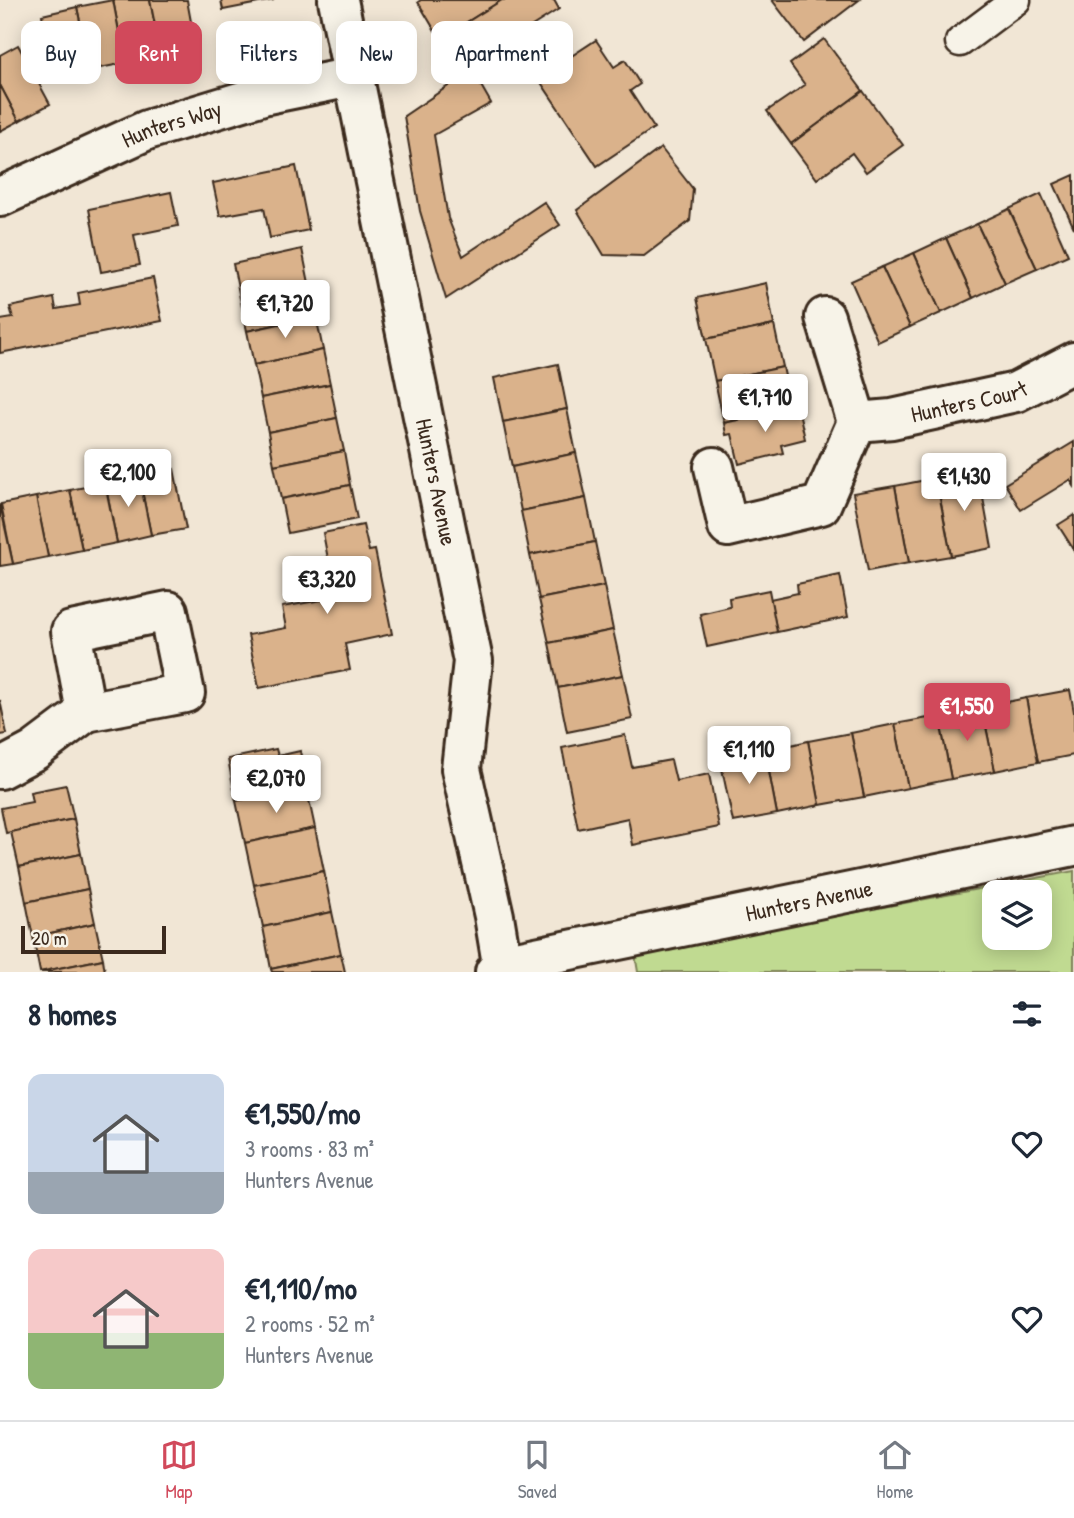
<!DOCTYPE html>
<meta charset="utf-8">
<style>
:root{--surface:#fff;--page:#f6f6f7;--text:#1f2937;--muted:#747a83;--line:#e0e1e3;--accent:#d1495b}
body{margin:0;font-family:"Patrick Hand",sans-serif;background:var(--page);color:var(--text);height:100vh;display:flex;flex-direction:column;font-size:26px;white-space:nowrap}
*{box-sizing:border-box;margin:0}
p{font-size:23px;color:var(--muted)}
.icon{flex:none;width:38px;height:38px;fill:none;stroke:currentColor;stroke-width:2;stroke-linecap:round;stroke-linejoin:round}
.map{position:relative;height:972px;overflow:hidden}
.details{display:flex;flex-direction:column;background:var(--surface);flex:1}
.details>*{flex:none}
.banner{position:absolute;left:21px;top:21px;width:700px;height:63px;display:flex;gap:14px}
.controls{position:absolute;left:982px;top:880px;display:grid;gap:14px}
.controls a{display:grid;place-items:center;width:70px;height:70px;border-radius:14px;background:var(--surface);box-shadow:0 4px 18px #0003;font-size:35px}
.scale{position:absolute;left:21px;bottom:18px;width:145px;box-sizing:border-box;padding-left:7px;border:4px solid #3b2a1e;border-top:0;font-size:19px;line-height:24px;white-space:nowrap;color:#3b2a1e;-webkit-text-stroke:5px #f7f3e8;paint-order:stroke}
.price{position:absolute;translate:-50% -60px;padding:0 16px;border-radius:7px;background:#fff;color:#222;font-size:23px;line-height:46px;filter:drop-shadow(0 2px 4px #0008)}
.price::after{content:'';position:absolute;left:50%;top:42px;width:21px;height:16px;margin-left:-10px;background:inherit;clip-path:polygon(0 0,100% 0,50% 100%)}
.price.active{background:var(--accent);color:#fff}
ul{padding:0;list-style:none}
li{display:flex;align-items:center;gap:21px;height:175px;padding:0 28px}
li span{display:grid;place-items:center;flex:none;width:196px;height:140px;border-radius:14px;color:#555}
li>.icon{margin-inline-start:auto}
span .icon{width:84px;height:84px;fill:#fffc;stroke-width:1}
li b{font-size:30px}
h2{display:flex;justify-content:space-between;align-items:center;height:84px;padding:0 28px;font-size:30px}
.pill{padding:0 24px;border-radius:14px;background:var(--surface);box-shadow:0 4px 18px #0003;font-size:24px;line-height:63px}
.pill.active{background:var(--accent);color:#fff}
.dock{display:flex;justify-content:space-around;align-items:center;height:98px;border-top:2px solid var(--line);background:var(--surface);font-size:19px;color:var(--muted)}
.dock a{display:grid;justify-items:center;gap:4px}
.dock .active{color:var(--accent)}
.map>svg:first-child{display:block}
</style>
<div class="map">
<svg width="1074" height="972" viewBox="0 0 1074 972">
<rect width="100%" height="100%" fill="#f1e6d5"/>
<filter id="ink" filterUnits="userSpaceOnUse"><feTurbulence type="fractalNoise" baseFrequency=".0143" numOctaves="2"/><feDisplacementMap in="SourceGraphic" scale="14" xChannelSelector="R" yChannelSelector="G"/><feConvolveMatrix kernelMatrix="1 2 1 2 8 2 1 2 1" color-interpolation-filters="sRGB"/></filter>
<g filter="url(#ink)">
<path fill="#c0da91" stroke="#7e8258" stroke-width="2" fill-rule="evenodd" d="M1074,871V972H638L635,954ZM994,892H1040V938H994Z"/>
<g fill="#dab28b" stroke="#3b2a1e" stroke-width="2">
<polygon points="113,0 150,0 161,56 125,63"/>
<polygon points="113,0 125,63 90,70 77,7"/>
<polygon points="150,0 187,0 196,49 161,56"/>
<polygon points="221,0 274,0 223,10"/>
<polygon points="421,0 502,0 440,39 418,2"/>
<polygon points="502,0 554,0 559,9 461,71 440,39"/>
<polygon points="772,0 859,0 804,42"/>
<polygon points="77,7 90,70 54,77 42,15"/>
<polygon points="824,39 863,91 791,144 767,111 805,85 790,64"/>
<polygon points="596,40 614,67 625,60 640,84 630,91 654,128 597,166 538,78"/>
<polygon points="18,45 50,104 19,121 0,85 0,55"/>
<polygon points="472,70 491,103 434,135 448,218 463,256 544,202 560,225 446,299 420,211 404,116"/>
<polygon points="0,85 19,121 0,131"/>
<polygon points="863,91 903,145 866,172 852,153 817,179 791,144"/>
<polygon points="661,148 693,189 690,221 644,256 604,255 577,210"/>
<polygon points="296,166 309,230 270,238 264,208 220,216 213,183"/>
<polygon points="1074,175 1074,228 1054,184"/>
<polygon points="171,192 178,226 134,235 140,265 101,272 89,209"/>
<polygon points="1041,194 1068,255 1037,269 1009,209"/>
<polygon points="1009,209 1037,269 1005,283 977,224"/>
<polygon points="977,224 1005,283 973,298 946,238"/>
<polygon points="946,238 973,298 941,313 914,253"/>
<polygon points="302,249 309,283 240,298 233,264"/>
<polygon points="914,253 941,313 910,327 882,267"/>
<polygon points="882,267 910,327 878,342 851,281"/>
<polygon points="153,278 162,321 0,353 0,320 13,318 10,307 54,298 56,309 80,305 78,293"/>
<polygon points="309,283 316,316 247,331 240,298"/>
<polygon points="766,283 774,325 706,339 697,298"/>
<polygon points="316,316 323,350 254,365 247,331"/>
<polygon points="774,325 783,367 715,381 706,339"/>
<polygon points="323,350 330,384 261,398 254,365"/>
<polygon points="558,364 567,409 503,422 494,378"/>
<polygon points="783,367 792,408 724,423 715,381"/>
<polygon points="330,384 337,418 268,432 261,398"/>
<polygon points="798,407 805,439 781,445 783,453 739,464 732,434 726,435 724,423"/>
<polygon points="567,409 576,453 512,467 503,422"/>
<polygon points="337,418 344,451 274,465 268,432"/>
<polygon points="1074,442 1074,486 1070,480 1021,510 1005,484"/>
<polygon points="344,451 350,485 281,499 274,465"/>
<polygon points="576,453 586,498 521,511 512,467"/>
<polygon points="174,469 186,529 151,535 139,476"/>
<polygon points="978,470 992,548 951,556 936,478"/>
<polygon points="139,476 151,535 117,543 105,483"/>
<polygon points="936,478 951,556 909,563 895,486"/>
<polygon points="105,483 117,543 82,550 70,490"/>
<polygon points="350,485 357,519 288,533 281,499"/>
<polygon points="895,486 909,563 868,571 853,493"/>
<polygon points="70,490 82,550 48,557 36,497"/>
<polygon points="36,497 48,557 13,564 1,504"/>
<polygon points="586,498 595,542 530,555 521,511"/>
<polygon points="0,504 13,564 0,566"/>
<polygon points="1074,515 1074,550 1058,525"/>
<polygon points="363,525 369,551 375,550 392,634 345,644 350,670 259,688 248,635 286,628 282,607 322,600 314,562 328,559 323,533"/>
<polygon points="595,542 604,586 539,599 530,555"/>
<polygon points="840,575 848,617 777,632 770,599 798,593 797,584"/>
<polygon points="604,586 613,630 549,643 539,599"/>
<polygon points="769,590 777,632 707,647 700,614 730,607 729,598"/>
<polygon points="613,630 623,675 558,688 549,643"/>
<polygon points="623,675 632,719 567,732 558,688"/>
<polygon points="1070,690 1074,712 1074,755 1038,762 1026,698"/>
<polygon points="1026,698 1038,762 995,771 982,707"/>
<polygon points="0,700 7,734 0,735"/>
<polygon points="982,707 995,771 951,779 939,716"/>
<polygon points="939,716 951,779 908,788 895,724"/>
<polygon points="895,724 908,788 864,797 851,733"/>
<polygon points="851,733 864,797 820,805 808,741"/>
<polygon points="625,735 632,767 671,760 676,781 709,774 719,827 633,845 628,818 578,829 562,748"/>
<polygon points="808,741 820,805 777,814 765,751"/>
<polygon points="276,749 278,756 300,751 307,786 236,801 228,759"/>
<polygon points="765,751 777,814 733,822 720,759"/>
<polygon points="66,785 74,819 6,833 1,808 32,802 30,792"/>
<polygon points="306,786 315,828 245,843 236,801"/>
<polygon points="74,819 81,854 19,867 11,832"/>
<polygon points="315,828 324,871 254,885 245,843"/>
<polygon points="81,854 88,889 26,902 19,867"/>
<polygon points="324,871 332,912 263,927 254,885"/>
<polygon points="88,889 95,923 33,937 26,902"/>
<polygon points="332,912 341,954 271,969 263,927"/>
<polygon points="95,923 103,959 40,972 33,937"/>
<polygon points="341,954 345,972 272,972 271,969"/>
<polygon points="103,959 105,972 40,972"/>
</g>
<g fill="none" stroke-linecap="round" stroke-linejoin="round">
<defs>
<polyline id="lane" points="960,42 1016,0"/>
<g id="street">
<path id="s1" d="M338,0L473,661L461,769L494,916L502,964"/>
<path id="s2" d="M0,197L147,130L263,95L352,77"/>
<path id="s3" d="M857,422L892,419L1016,392L1074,362"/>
<polyline points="714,467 728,527 821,505 857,422 825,317"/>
<polygon points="168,611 185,693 86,712 71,631"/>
<polyline points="0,769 34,751 86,712"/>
<path id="s4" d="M495,972L502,964L1074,846"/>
</g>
</defs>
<use href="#lane" stroke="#3b2a1e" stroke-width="33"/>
<use href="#street" stroke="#3b2a1e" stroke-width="44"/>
<use href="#lane" stroke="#f7f3e8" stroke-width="28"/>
<use href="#street" stroke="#f7f3e8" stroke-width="38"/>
</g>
</g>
<g text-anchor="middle" stroke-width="5" stroke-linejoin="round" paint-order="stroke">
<g font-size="23" fill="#3b2a1e" stroke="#f7f3e8">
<text dy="8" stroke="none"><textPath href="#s2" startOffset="187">Hunters Way</textPath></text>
<text dy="8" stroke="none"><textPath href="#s3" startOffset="114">Hunters Court</textPath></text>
<text dy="8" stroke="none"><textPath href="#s1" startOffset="492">Hunters Avenue</textPath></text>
<text dy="8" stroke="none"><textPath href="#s4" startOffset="324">Hunters Avenue</textPath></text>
</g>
</g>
</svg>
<div class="controls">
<a><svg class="icon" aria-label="layers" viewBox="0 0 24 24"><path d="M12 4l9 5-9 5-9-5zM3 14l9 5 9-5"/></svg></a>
</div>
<div class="scale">20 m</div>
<b class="price" style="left:285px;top:340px">€1,720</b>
<b class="price" style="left:765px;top:434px">€1,710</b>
<b class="price" style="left:128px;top:509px">€2,100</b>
<b class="price" style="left:964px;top:513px">€1,430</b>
<b class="price" style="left:327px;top:616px">€3,320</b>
<b class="price active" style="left:967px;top:743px">€1,550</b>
<b class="price" style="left:749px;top:786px">€1,110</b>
<b class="price" style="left:276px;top:815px">€2,070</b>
<div class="banner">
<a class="pill">Buy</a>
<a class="pill active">Rent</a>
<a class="pill">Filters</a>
<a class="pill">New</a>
<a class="pill">Apartment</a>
</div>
</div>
<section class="details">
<h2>8 homes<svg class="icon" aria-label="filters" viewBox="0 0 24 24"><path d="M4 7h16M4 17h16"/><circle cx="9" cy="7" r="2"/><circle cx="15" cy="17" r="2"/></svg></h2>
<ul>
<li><span style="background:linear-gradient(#c9d6e8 70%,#9aa5b1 0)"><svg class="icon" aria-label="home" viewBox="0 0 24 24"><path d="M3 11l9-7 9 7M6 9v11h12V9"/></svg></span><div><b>€1,550/mo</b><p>3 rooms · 83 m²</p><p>Hunters Avenue</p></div><svg class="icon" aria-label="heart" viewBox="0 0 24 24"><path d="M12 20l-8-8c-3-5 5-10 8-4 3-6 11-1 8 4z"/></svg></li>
<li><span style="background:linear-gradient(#f6c9c9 60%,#8fb573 0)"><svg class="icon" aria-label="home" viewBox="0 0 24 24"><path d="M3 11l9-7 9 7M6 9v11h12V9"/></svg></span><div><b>€1,110/mo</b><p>2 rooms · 52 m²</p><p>Hunters Avenue</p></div><svg class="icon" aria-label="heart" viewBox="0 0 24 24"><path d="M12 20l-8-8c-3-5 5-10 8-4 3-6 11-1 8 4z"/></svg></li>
</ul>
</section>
<nav class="dock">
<a class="active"><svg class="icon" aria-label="map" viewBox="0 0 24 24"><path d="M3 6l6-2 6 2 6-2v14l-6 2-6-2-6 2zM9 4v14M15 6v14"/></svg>Map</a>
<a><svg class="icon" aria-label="saved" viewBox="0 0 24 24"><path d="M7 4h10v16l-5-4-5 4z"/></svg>Saved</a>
<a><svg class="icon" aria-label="home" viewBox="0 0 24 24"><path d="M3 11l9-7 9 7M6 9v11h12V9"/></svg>Home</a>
</nav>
